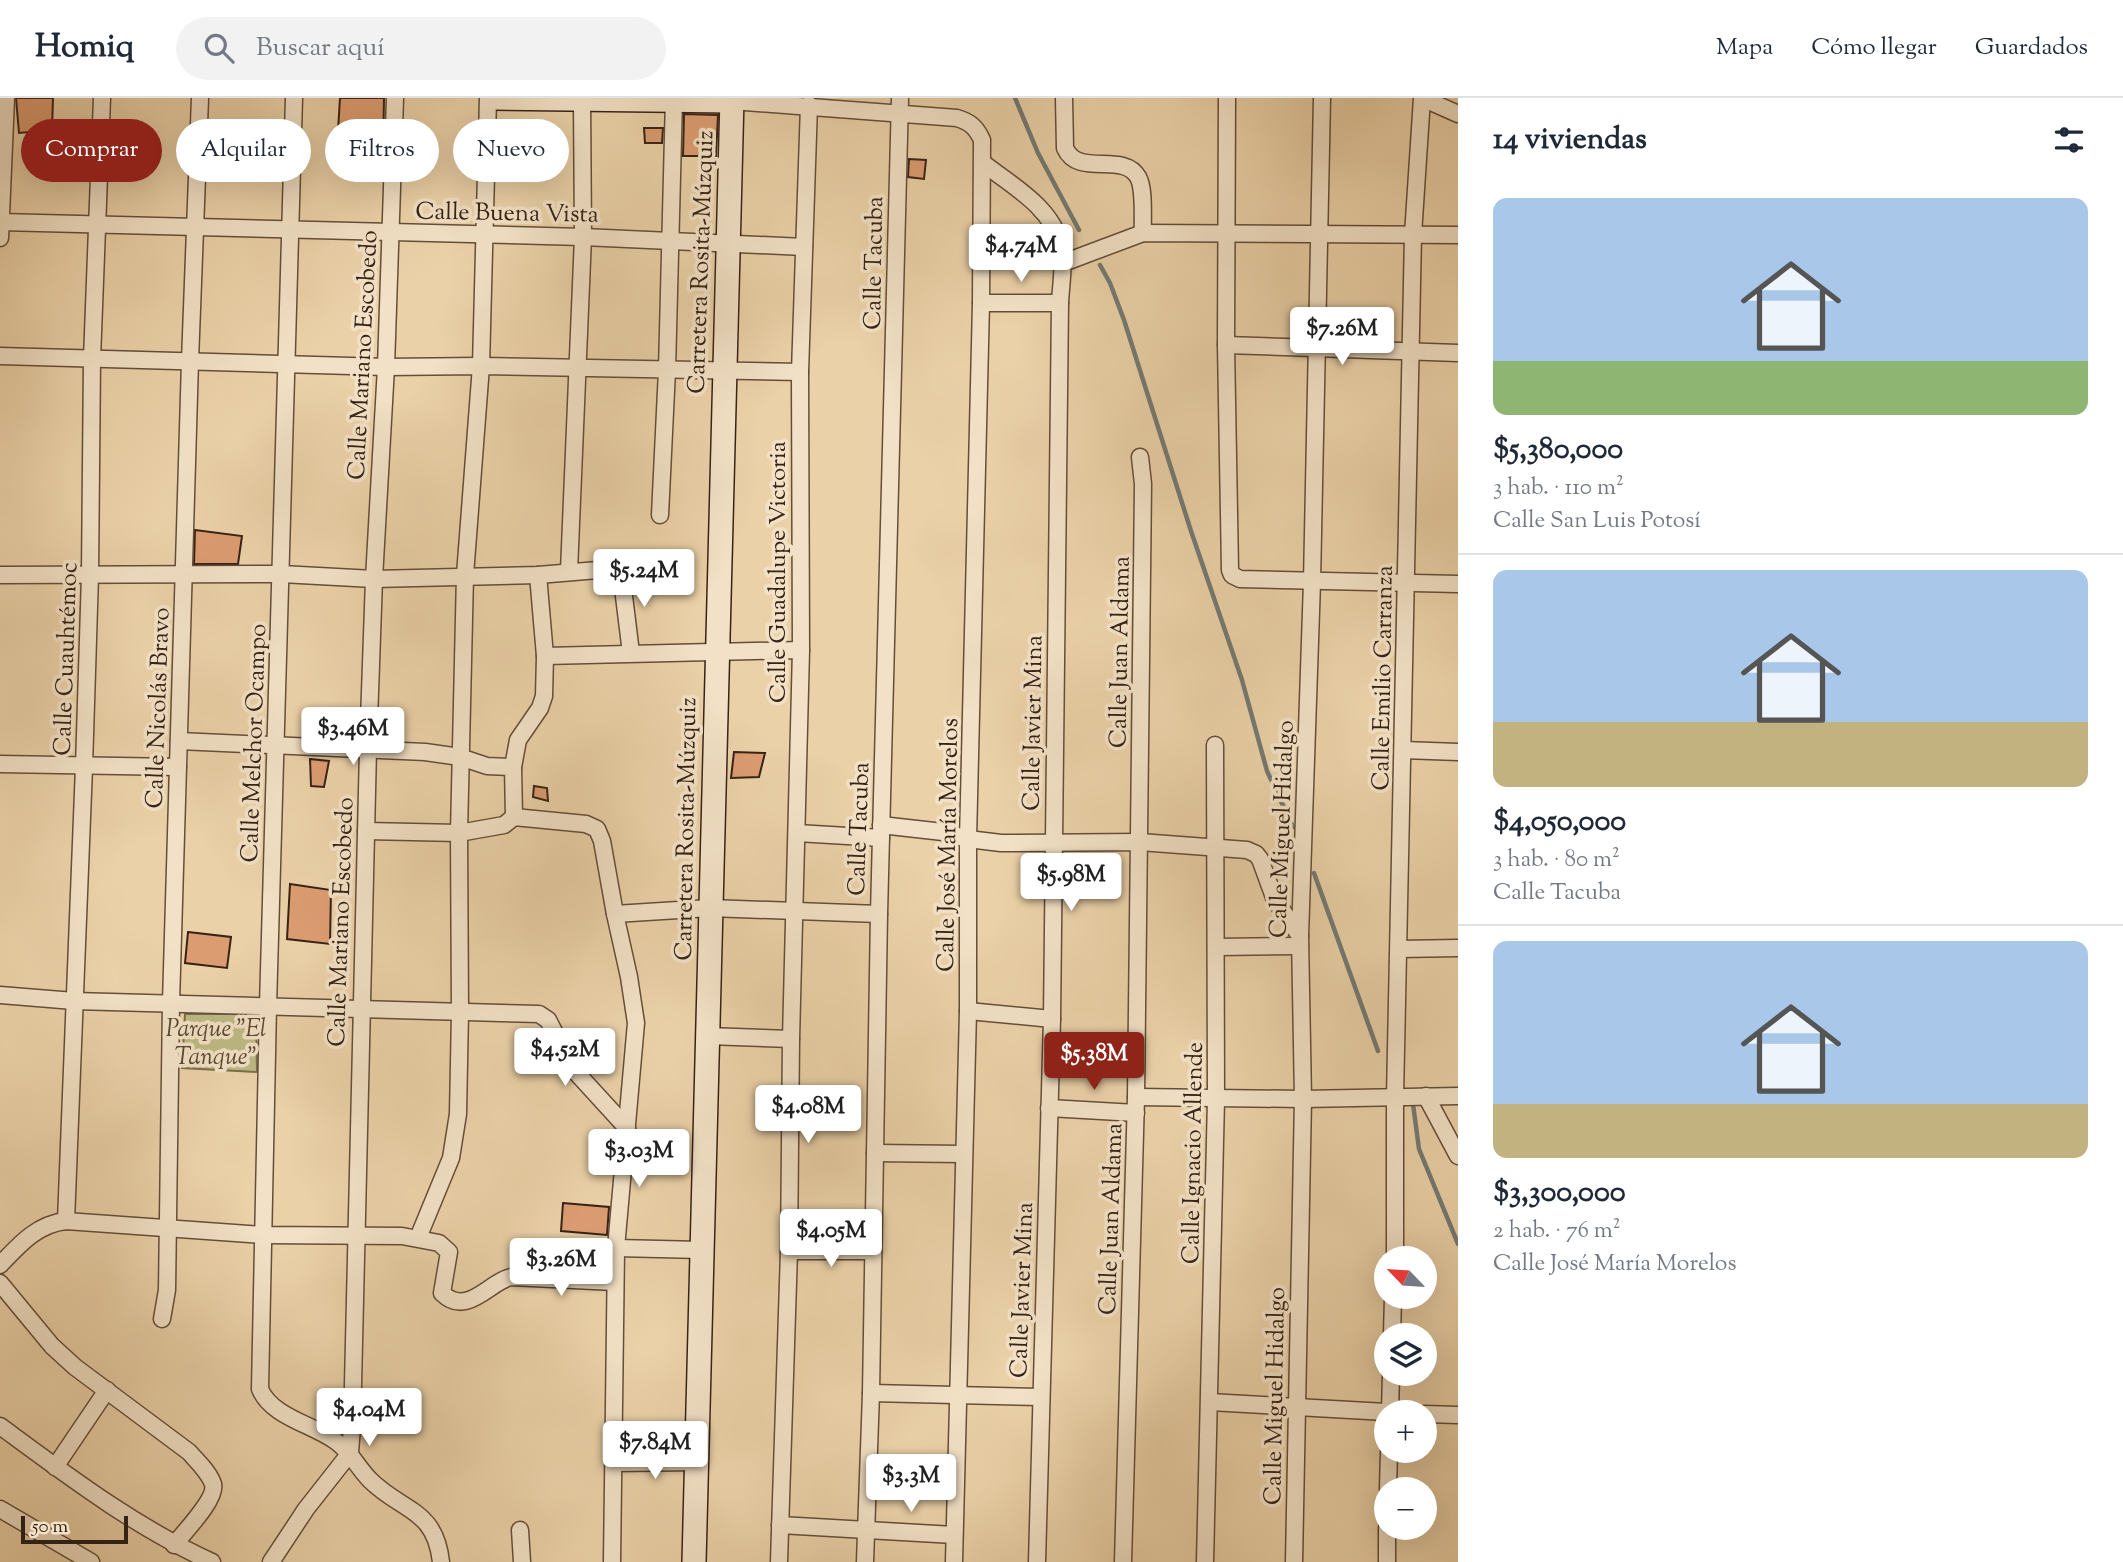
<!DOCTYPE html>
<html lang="es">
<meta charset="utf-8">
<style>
:root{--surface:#fff;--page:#f2f2f3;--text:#1f2937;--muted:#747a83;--line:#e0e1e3;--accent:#8f2418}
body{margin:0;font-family:"Sorts Mill Goudy",serif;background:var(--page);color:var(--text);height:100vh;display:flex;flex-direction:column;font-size:26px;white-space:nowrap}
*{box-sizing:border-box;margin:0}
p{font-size:23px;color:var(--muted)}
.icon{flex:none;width:38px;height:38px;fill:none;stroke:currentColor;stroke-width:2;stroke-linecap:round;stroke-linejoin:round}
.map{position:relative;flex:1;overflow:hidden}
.details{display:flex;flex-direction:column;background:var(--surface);width:665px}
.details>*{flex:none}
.banner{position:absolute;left:21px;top:21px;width:665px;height:63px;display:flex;gap:14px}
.needle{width:46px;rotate:295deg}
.controls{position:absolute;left:1374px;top:1148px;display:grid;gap:14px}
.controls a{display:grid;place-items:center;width:63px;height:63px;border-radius:50%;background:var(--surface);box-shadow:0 7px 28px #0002;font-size:35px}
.scale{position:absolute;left:21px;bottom:18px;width:107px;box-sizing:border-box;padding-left:7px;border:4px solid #372216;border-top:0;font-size:19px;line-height:24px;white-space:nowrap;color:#372216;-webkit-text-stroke:5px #f2e1c6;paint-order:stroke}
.price{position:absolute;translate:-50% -60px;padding:0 16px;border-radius:7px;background:#fff;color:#222;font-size:23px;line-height:46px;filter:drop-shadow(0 2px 4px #0008)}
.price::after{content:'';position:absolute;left:50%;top:42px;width:21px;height:16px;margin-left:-10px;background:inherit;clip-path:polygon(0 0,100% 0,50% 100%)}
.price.selected{background:var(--accent);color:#fff}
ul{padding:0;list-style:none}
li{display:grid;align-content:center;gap:14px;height:371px;padding:0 35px}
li+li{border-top:2px solid var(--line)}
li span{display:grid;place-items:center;height:217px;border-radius:14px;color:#555}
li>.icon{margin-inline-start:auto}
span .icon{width:126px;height:126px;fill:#fffc;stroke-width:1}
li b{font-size:30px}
h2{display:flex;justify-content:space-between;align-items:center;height:84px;padding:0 35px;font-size:30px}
.tag{padding:0 24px;border-radius:32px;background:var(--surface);box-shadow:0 7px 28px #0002;font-size:24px;line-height:63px}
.tag.selected{background:var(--accent);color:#fff}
header{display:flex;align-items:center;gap:42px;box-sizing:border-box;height:98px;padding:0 35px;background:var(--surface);border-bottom:2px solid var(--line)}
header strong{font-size:33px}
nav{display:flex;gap:38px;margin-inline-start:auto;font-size:24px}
.search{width:490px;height:63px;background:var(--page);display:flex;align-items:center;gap:18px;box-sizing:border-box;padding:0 24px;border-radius:38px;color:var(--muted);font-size:26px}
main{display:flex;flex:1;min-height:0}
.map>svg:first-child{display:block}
</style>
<header>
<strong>Homiq</strong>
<div class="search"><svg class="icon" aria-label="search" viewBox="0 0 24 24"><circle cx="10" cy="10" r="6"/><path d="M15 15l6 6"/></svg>Buscar aquí</div>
<nav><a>Mapa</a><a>Cómo llegar</a><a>Guardados</a></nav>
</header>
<main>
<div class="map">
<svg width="1458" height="1464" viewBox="0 0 1458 1464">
<rect width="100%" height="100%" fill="#ebd1a8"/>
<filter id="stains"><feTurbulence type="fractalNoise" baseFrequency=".00286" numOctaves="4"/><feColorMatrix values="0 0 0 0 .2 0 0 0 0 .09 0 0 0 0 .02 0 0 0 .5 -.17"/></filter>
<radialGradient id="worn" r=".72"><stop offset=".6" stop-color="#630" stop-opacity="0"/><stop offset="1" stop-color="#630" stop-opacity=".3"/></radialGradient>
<polygon fill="#bdba83" stroke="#7a6e4c" stroke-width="2" points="185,916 256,916 257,974 182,970"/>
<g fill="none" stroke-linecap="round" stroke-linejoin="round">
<g stroke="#737a73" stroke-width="4.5">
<polyline points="1015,0 1038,55 1079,132"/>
<polyline points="1100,167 1110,185 1124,222 1191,433 1242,582 1267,673 1293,729"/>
<polyline points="1314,775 1378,953"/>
<polyline points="1413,1006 1419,1051 1458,1146"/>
</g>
</g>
<g fill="#dc9c71" stroke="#372216" stroke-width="2">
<polygon points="16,0 53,0 52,32 19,35"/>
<polygon points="340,0 384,0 383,53 337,49"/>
<polygon points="684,16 718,17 716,58 683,58"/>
<polygon points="644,30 663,30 662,45 645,45"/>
<polygon points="909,61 926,62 924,81 908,79"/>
<polygon points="195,432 242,438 238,466 194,466"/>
<polygon points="734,654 765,655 759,679 731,680"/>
<polygon points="310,661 329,663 324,689 311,688"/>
<polygon points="534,688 547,690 548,703 533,699"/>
<polygon points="290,786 331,792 330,846 287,841"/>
<polygon points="188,834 231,839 227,870 185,865"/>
<polygon points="563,1105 609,1109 607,1137 561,1133"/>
</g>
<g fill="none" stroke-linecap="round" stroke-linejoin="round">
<defs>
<g id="street">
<path d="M294,0L268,908L260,1291C271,1318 311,1326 334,1342C350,1352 357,1369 370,1382C402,1414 435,1410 441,1464"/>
<path d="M1064,0L1065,50C1078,80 1123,53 1138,79C1145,91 1142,121 1143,135"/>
<polyline points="1227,0 1226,247 1230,472 1232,477 1240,481 1458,486"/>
<path d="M731,3L957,20C970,24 976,29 982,42L981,205L968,741V913L954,1464"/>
<path d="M983,65C1011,87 1052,109 1060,146C1065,165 1061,185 1060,205L1052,921L1037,1464"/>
<polyline points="0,124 583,139 804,149"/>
<polyline points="0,140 6,0"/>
<polyline points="1063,165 1143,135 1458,137"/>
<polyline points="981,205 1060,205"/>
<polyline points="1226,247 1458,255"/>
<polyline points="0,258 386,269 481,268 800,274"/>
<polyline points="660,417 667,272 674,0"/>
<polyline points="569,473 583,139 582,2"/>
<polyline points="0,477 281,476 374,481 538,477 610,471 620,476 622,482 631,555"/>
<polyline points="545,558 801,552"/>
<polyline points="179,643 425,654 460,659 487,668 513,669 514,719"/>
<polyline points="1403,652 1458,654"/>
<polyline points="0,666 178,669"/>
<polyline points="513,669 518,642 540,610 544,598 545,558 538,477"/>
<polyline points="881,727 943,734 968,741 1001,745 1140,744 1247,752 1256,756 1260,761 1275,802 1300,838"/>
<polyline points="366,733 459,735 504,727 514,719 586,726 597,731 602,743 615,816 629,879 636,925 616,1150 612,1464"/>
<polyline points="797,735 881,740"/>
<polyline points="615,816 710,810 879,816"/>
<polyline points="1217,849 1300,848"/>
<polyline points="1399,851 1458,850"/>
<polyline points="0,897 74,903 539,916 548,922 574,972 627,1030"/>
<polyline points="968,913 1052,921"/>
<polyline points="707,938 791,941"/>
<polyline points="1426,998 1458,1058"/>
<polyline points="1136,999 1303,1001 1458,998"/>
<polyline points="1049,1010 1136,1015"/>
<polyline points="875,1055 963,1056"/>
<polyline points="66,1123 84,669 90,477 92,261 102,0"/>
<polyline points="418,1140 451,1060 458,1016 460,914 459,735 465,477 481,268 488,0"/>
<polyline points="616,1150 702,1152"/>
<polyline points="789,1153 873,1153"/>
<polyline points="1395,1160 1395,999 1413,137 1422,0 1458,16"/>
<path d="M0,1167C19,1147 37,1126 66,1123L264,1137L402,1138L439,1145L449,1154L442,1195C467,1220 490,1183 511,1179L615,1184"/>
<path d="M0,1185L52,1248L75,1269L189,1354C197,1363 209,1374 213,1386C217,1401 184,1434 174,1447"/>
<polyline points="162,1221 167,1192 171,905 190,263 200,0"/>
<polyline points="1392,1237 1393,1199"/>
<polyline points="871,1295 1040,1299"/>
<polyline points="1210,1304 1386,1314"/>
<polyline points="1390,1314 1391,1276"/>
<polyline points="1424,1316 1458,1317"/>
<path d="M0,1328C68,1378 135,1429 212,1464"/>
<polyline points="614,1365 696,1364"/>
<polyline points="55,1369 107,1292"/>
<polyline points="1388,1391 1389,1353"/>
<polyline points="0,1411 91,1464"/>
<polyline points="780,1427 954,1437"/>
<polyline points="520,1432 522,1464"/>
<polyline points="271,1464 306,1411 350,1355 352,1329 368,651 374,481 386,269 395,0"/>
<polyline points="779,1464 789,1153 791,941 801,552 800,274 809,7"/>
<polyline points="865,1464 871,1295 879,816 900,0"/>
<polyline points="1123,1464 1136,999 1143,386 1140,359"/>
<polyline points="1205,1464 1216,1001 1215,647"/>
<polyline points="1294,1464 1303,1001 1300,838 1312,484 1322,0"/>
<polyline points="1387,1464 1387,1430"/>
</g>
<g id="secondary">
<polyline points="493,0 731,3"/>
<polyline points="694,1464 732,0"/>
</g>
</defs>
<use href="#street" stroke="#644e3a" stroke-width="19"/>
<use href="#secondary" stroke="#372216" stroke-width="26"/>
<use href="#street" stroke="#f2e1c6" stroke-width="16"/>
<use href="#secondary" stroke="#f2e1c6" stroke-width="23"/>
</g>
<g text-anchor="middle" stroke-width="7" stroke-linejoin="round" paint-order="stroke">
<g font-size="24" fill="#372216" stroke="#f2e1c6">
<text transform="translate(507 114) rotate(1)" y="8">Calle Buena Vista</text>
<text transform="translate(700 164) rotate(-88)" y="8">Carretera Rosita-Múzquiz</text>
<text transform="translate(873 165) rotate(-89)" y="8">Calle Tacuba</text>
<text transform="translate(362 257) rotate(-87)" y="8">Calle Mariano Escobedo</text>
<text transform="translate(777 474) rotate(-90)" y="8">Calle Guadalupe Victoria</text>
<text transform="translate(1119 554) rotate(-89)" y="8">Calle Juan Aldama</text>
<text transform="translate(65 561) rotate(-88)" y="8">Calle Cuauhtémoc</text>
<text transform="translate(1382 580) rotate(-89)" y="8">Calle Emilio Carranza</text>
<text transform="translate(157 610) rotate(-88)" y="8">Calle Nicolás Bravo</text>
<text transform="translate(1032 625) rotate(-89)" y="8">Calle Javier Mina</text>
<text transform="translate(253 645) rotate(-88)" y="8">Calle Melchor Ocampo</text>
<text transform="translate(685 731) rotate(-89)" y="8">Carretera Rosita-Múzquiz</text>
<text transform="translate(858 731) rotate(-88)" y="8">Calle Tacuba</text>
<text transform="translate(1281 731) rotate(-88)" y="8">Calle Miguel Hidalgo</text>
<text transform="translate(947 747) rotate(-89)" y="8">Calle José María Morelos</text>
<text transform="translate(340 824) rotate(-88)" y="8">Calle Mariano Escobedo</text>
<text transform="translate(1192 1055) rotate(-89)" y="8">Calle Ignacio Allende</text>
<text transform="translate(1110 1121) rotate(-88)" y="8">Calle Juan Aldama</text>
<text transform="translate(1021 1192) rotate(-88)" y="8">Calle Javier Mina</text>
<text transform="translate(1274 1298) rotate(-89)" y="8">Calle Miguel Hidalgo</text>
</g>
<g font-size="24" font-style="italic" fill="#584831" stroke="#f2e1c6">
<text x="216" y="938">Parque "El<tspan x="216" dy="28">Tanque"</tspan></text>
</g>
</g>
<rect width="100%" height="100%" filter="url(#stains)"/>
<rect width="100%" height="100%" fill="url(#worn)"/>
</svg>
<div class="controls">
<a><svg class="needle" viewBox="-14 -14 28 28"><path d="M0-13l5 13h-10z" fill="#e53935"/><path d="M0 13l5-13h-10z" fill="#747a83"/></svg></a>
<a><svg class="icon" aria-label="layers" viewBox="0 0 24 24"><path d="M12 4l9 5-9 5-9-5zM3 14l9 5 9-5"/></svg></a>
<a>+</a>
<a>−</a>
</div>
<div class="scale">50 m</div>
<b class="price" style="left:1021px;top:186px">$4.74M</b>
<b class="price" style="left:1342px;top:269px">$7.26M</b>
<b class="price" style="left:644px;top:511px">$5.24M</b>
<b class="price" style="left:353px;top:669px">$3.46M</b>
<b class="price" style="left:1071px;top:815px">$5.98M</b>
<b class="price" style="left:565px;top:990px">$4.52M</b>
<b class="price selected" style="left:1094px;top:994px">$5.38M</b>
<b class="price" style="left:808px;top:1047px">$4.08M</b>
<b class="price" style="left:639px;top:1091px">$3.03M</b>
<b class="price" style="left:831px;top:1171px">$4.05M</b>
<b class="price" style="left:561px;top:1200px">$3.26M</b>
<b class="price" style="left:369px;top:1350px">$4.04M</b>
<b class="price" style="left:655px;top:1383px">$7.84M</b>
<b class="price" style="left:911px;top:1416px">$3.3M</b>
<div class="banner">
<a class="tag selected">Comprar</a>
<a class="tag">Alquilar</a>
<a class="tag">Filtros</a>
<a class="tag">Nuevo</a>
</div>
</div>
<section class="details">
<h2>14 viviendas<svg class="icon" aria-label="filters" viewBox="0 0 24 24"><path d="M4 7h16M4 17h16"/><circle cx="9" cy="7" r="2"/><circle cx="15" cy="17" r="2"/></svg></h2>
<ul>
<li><span style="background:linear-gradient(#a9c7e8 75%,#8fb573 0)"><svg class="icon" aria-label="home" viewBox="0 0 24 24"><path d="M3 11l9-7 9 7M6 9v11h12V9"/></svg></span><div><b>$5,380,000</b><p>3 hab. · 110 m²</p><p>Calle San Luis Potosí</p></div></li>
<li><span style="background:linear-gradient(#a9c7e8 70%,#c2b280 0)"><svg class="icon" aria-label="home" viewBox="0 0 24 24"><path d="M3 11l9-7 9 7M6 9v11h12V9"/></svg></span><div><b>$4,050,000</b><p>3 hab. · 80 m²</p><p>Calle Tacuba</p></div></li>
<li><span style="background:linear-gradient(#a9c7e8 75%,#c2b280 0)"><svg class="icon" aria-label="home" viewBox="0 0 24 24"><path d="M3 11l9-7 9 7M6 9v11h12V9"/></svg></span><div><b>$3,300,000</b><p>2 hab. · 76 m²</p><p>Calle José María Morelos</p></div></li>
</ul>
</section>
</main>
